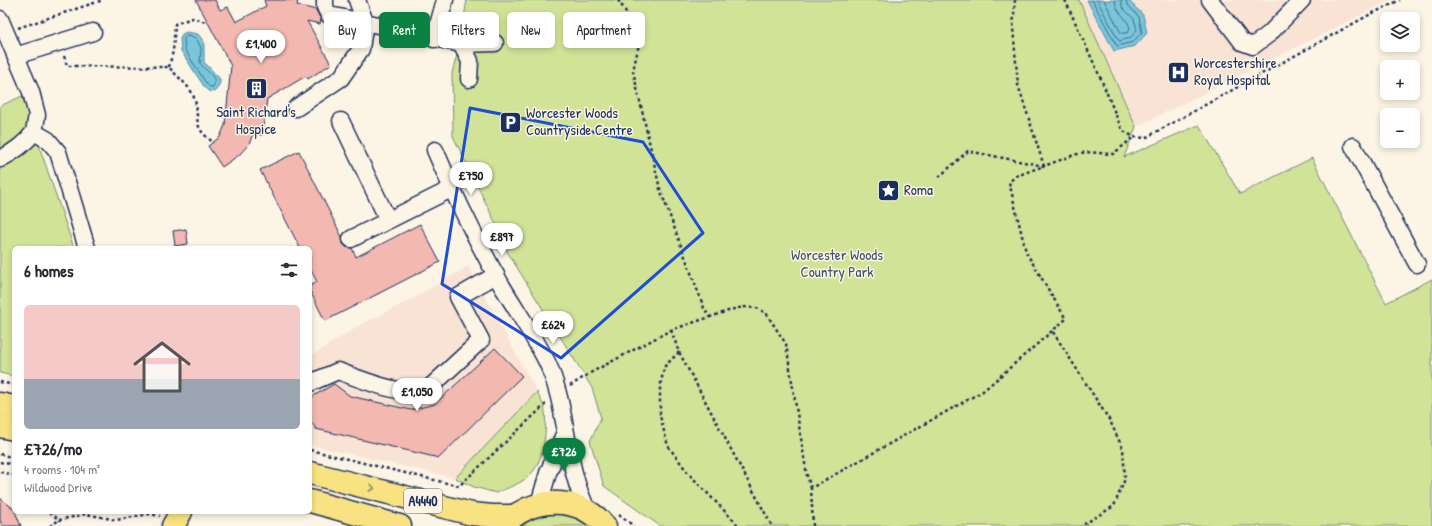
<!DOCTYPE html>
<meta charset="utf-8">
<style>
:root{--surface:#fff;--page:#f7f7f7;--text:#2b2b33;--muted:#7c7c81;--accent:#0b8043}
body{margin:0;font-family:"Patrick Hand",sans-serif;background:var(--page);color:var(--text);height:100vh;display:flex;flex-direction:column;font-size:15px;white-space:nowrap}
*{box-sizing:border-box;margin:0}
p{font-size:13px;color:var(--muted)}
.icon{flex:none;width:22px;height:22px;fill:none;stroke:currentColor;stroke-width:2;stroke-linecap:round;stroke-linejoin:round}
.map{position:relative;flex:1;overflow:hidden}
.panel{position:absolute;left:12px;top:246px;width:300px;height:268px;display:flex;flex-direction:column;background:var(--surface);border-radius:6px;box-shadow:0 2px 6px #0003}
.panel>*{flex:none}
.top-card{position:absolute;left:324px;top:12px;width:380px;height:36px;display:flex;gap:8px}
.tools{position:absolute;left:1380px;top:12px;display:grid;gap:8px}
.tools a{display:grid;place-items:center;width:40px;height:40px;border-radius:6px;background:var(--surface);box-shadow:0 2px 6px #0003;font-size:20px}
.price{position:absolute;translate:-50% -34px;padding:0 9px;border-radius:14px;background:#fff;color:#222;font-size:13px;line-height:26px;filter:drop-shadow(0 1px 2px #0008)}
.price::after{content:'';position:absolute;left:50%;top:24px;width:12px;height:9px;margin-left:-6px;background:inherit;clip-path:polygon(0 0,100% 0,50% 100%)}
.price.on{background:var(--accent);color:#fff}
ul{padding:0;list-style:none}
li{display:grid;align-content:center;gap:8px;height:212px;padding:0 12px}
li span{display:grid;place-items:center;height:124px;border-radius:6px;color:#555}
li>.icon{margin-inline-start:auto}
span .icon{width:72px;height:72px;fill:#fffc;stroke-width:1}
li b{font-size:17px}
h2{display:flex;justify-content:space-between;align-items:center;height:48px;padding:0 12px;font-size:17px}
.pill{padding:0 14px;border-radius:6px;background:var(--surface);box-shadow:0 2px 6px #0003;font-size:14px;line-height:36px}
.pill.on{background:var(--accent);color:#fff}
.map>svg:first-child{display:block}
</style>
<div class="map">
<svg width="1432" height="526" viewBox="0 0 1432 526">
<rect width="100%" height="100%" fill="#fcf5e5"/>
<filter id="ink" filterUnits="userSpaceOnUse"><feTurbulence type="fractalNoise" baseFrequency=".025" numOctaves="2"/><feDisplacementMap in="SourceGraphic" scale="8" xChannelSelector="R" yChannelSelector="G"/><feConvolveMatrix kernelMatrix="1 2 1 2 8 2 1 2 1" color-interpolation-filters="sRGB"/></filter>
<g filter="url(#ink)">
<g fill="#f9e3d5">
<polygon points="1079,0 1391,0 1136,127"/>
<polygon points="468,266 537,392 455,478 310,445 310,357 358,326 410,300"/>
</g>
<g fill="#d1e397" stroke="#76897a">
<polygon points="467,0 1079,0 1136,127 1124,157 1199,125 1240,194 1312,158 1386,303 1432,279 1432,526 660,526 604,486 590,441 601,418 592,388 508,253 495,222 453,136 452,73 458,51"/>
<polygon points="22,96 74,248 14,248 14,376 0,373 0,106"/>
<path d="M537,392C539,398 545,405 545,412C547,430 544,460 531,474C523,483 507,488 496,493L474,487L455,478Z"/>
<path d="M560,514L575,518L589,526H522C534,517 545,515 560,514Z"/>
</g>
<g fill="#79c5d9" stroke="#5389a8">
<polygon points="1087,0 1128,0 1143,15 1147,33 1135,46 1114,51"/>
<polygon points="187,32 198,34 204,42 204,62 220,79 220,83 215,92 208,91 203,85 181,51 180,39 182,34"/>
</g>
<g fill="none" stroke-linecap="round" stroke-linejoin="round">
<g stroke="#416b8f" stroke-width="1">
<polyline points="1092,0 1117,46 1133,42 1142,32 1139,17 1127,4 1126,0"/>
<polyline points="1097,0 1119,41 1130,38 1137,30 1134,19 1122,7 1121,0"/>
<path d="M1104,0L1121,33H1127L1130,29C1128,17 1115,13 1115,0"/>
<path d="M187,36L196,38L201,48L200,63C205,71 219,77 213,87H210L206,83L185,50L184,39Z"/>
</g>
</g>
<g fill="#f3b8b0" stroke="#1b2f5e">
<polygon points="196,0 215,0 220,10 228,7 236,22 266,6 264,0 298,0 297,5 316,10 321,20 320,24 307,21 331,64 308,79 306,76 267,99 262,135 253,134 249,144 239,155 222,167 208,146 220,137 225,125 231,66"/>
<polygon points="299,151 342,237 343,244 346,247 352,248 356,257 420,224 440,262 325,321 310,291 310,286 317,282 310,268 310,248 300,248 260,170"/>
<polygon points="186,229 188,244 175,246 173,231"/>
<polygon points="495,348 522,376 439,458 316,429 310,420 310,398 334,384 350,396 411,410 435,404"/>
<polygon points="0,498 14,509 21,526 2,526 0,520"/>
</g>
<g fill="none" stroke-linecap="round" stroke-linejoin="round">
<defs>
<g id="minor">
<polyline points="357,0 365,22 461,44 495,43"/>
<polyline points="1210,0 1242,42 1253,46 1269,34 1302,0"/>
<polyline points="0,19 31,92 37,115 34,132 48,140 58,152 87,248"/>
<polyline points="434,39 445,0"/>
<polyline points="461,44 470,61 469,79"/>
<polyline points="15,56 93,32"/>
<polyline points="296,108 341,78 361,49 365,22 329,15 325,7 325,0"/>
<polyline points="341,121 388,220"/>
<polyline points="1353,146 1417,264"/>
<path d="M435,150C455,197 477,242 502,286C517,311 534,336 547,362C569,409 564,465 588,511"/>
<path d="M0,159C14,152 25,144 34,132"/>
<polyline points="351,239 451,189"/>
<path d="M310,383L338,371C362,380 400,395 425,392L481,340L458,297L496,275"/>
<polyline points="539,504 548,473 565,432"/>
</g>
<g id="highway">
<polyline points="0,404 14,407"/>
<polyline points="0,426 14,429"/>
<polyline points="310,473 472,514 492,516 513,516"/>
<polyline points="310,501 400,526"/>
<polyline points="173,526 181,512"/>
<path d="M503,526C531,496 578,494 605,526"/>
</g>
</defs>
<use href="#minor" stroke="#1b2f5e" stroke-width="19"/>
<use href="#highway" stroke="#1b2f5e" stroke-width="25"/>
<g stroke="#1b2f5e" stroke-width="2.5" stroke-dasharray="3 3" stroke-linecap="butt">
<polyline points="618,0 641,35 633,71 660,189 704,308 710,318"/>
<polyline points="1065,0 1101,79 1122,130 1134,137 1145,138 1369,15 1400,0"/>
<polyline points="18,28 103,0"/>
<path d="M64,56L67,66L169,67C177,77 188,84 193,95C202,116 189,125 213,142"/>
<polyline points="169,67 173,51 175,24 192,18 206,22"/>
<polyline points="939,177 968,151 1044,166 1074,155 1085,152 1113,154 1134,137"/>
<polyline points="671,330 679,352 772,526"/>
<polyline points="1053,332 1110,421 1123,449 1125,479 1114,506 1081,526"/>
<polyline points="679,352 664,367 660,388 660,416 668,446 689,474 739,526"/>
<polyline points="0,382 14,385"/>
<polyline points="570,386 592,372 671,330 734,309 743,307 757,308 766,313 786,344 807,476 811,488"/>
<polyline points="310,450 459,486 547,403"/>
<polyline points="0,454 14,458"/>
<polyline points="0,462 14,465"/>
<polyline points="0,472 14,475"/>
<polyline points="50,512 59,520 86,514 116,520 149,514 160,516"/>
<polyline points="619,515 634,526"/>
<polyline points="50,526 59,520"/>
<polyline points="813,526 811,488 983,391 1066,319 1026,252 1009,182 1016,176 1044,166 1018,85 1013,28 1015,0"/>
</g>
<use href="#minor" stroke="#fcf5e5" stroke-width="16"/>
<use href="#highway" stroke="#f8e281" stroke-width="22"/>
</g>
<defs><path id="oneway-chevron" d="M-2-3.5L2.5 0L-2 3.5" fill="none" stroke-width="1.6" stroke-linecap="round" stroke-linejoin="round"/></defs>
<use stroke="#8a8870" href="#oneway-chevron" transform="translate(372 488) rotate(14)"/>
</g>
<path fill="none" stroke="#1d4ed8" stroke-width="3" stroke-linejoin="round" d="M470,108L643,142L703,233L561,358L442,284Z"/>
<defs>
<symbol id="hospital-square" viewBox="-11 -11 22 22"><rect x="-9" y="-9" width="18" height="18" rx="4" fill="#1b2f5e" stroke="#fcf5e5"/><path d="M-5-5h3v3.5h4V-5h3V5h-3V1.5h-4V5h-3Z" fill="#fff"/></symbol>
<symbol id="building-square" viewBox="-11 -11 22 22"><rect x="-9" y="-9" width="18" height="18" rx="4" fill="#1b2f5e" stroke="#fcf5e5"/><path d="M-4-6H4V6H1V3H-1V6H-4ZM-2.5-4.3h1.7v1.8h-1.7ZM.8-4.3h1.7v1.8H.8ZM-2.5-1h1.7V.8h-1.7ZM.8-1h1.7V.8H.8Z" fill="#fff"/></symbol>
<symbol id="parking-square" viewBox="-11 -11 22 22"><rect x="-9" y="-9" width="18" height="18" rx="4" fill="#1b2f5e" stroke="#fcf5e5"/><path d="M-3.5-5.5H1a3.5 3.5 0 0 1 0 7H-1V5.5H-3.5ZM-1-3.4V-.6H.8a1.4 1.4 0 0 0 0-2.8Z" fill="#fff"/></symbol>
<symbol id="sight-square" viewBox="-11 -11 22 22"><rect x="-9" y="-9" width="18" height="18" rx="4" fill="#1b2f5e" stroke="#fcf5e5"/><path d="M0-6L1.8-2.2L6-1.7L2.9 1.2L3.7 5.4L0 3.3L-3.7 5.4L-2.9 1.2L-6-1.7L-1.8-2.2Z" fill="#fff"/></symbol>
</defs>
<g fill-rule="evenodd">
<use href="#hospital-square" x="1166" y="60" width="25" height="25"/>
<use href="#building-square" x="244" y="76" width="25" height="25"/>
<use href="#parking-square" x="498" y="110" width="25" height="25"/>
<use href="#sight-square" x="876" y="178" width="25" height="25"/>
</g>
<g text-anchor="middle" stroke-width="3" stroke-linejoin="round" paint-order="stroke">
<rect fill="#fcf5e5" stroke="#5e6a86" stroke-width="1" x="404" y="489" width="38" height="24" rx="3"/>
<g font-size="14" font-weight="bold" fill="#1b2f5e">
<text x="423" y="506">A4440</text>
</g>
<g font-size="15" fill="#1b2f5e" stroke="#fcf5e5" text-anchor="start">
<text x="1194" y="68">Worcestershire<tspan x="1194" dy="17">Royal Hospital</tspan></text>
<text x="256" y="117" text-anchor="middle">Saint Richard's<tspan x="256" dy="17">Hospice</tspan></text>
<text x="526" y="118">Worcester Woods<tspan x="526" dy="17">Countryside Centre</tspan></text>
<text x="904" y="195">Roma</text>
</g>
<g font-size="15" fill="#3f5369" stroke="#fcf5e5">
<text x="837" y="260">Worcester Woods<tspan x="837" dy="17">Country Park</tspan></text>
</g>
</g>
</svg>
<div class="tools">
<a><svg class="icon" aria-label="layers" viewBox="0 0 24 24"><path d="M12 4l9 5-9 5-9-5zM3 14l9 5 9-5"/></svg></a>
<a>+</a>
<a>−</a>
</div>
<b class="price" style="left:261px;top:64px">£1,400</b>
<b class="price" style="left:471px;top:196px">£750</b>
<b class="price" style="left:502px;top:257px">£897</b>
<b class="price" style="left:553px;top:345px">£624</b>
<b class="price" style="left:417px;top:412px">£1,050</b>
<b class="price on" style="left:564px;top:472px">£726</b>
<div class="top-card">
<a class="pill">Buy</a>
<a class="pill on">Rent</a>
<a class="pill">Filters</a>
<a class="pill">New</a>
<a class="pill">Apartment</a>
</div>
<section class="panel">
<h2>6 homes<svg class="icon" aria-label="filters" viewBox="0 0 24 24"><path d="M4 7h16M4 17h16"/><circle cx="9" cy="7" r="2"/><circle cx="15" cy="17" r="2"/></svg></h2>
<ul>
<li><span style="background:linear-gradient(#f6c9c9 60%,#9aa5b1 0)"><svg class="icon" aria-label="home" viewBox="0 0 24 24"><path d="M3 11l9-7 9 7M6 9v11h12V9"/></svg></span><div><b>£726/mo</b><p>4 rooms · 104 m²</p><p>Wildwood Drive</p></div></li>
</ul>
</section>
</div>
